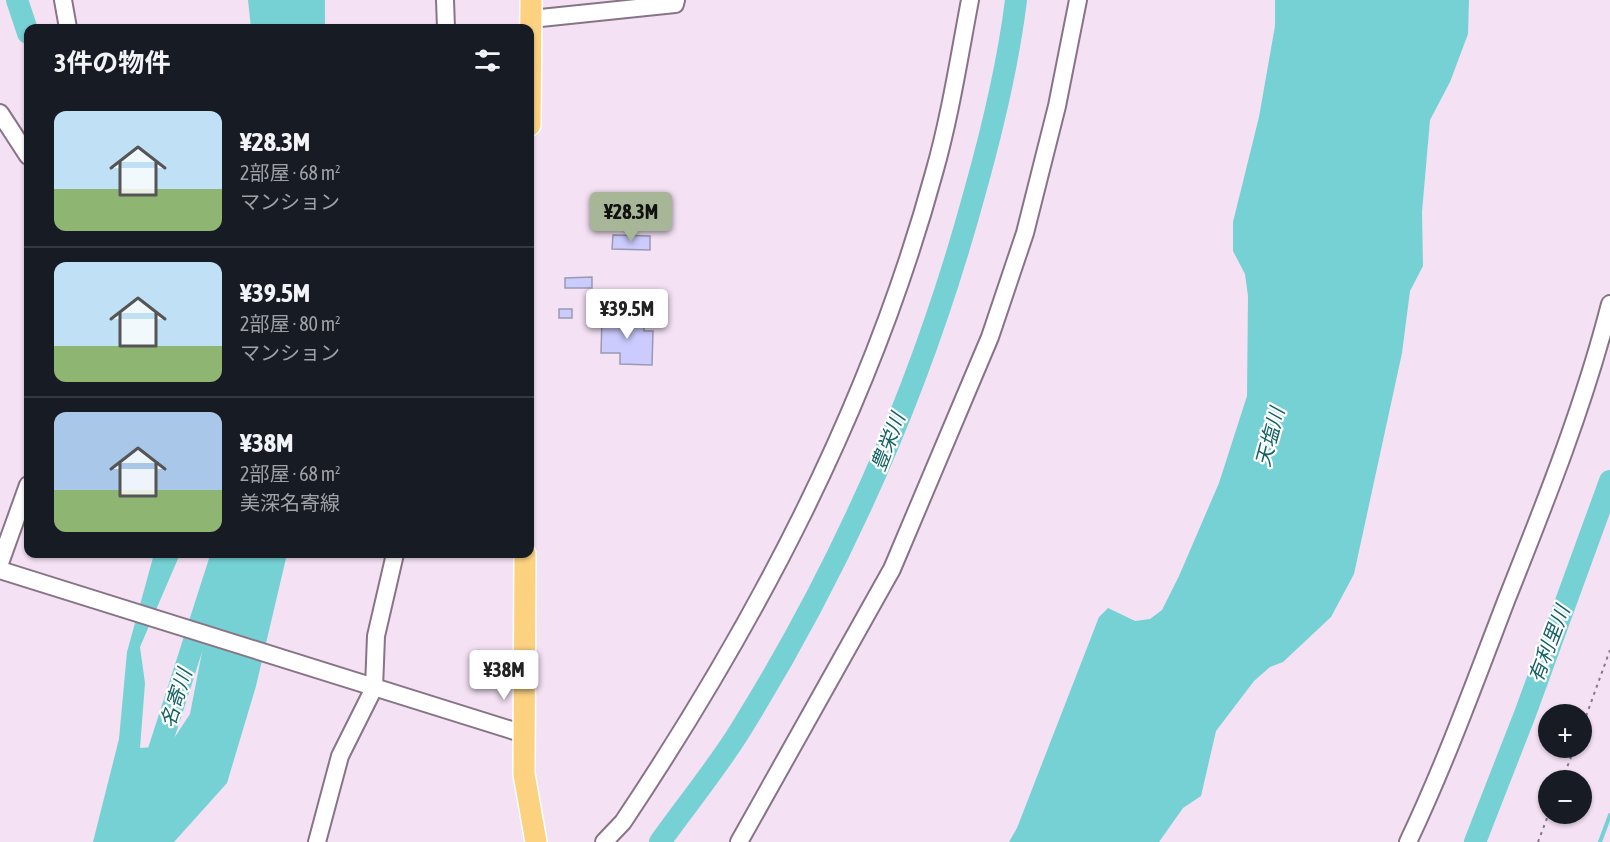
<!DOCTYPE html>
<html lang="ja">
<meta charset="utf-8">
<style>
:root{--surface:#171b24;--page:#242831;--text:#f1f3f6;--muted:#9ea1a6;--line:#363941;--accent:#a6b697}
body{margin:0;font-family:"Asap Condensed","Noto Sans JP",sans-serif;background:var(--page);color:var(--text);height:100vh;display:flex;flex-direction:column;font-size:22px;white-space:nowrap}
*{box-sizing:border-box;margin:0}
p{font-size:20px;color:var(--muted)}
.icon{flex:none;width:33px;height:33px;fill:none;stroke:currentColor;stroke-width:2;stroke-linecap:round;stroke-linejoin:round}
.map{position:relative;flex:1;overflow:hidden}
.details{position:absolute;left:24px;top:24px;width:510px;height:534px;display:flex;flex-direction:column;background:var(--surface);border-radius:12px;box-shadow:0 2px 4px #0004}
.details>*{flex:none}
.buttons{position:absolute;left:1538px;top:704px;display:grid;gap:12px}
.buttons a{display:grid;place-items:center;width:54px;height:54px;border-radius:50%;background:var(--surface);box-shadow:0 2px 4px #0004;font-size:30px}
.price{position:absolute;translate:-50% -51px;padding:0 14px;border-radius:6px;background:#fff;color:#222;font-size:20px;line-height:39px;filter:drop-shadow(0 2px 3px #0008)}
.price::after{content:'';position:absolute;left:50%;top:36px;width:18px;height:14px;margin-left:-9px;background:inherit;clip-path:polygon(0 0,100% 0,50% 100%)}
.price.current{background:var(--accent);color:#111}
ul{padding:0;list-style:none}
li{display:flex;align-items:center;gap:18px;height:150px;padding:0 30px}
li+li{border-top:2px solid var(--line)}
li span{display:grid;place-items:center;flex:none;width:168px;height:120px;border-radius:12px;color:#555}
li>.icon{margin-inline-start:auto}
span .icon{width:72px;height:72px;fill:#fffc;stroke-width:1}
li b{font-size:26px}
h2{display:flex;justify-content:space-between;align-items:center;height:72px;padding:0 30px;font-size:26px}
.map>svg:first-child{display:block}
</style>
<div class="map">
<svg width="1610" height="842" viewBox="0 0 1610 842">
<rect width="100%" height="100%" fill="#f4e1f4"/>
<g fill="#75d1d4">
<polygon points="248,0 325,0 325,28 251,28"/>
<polygon points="1275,0 1469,0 1468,34 1450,82 1430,120 1422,212 1423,266 1410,291 1402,353 1354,574 1331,617 1283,662 1270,667 1254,681 1216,731 1201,796 1183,808 1159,842 1009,842 1017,828 1099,617 1108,608 1135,621 1150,619 1162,610 1179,576 1219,483 1247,396 1248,296 1245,274 1233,251 1233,222 1259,117 1275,26"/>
<polygon points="154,554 180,554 140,647 145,683 140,748 169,746 190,714 221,554 287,554 256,686 227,783 174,842 93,842 119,739 127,652"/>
</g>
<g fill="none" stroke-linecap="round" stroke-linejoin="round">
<polyline stroke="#75d1d4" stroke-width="4" points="1600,842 1610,815"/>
<g stroke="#75d1d4" stroke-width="22">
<polyline points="17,0 28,33"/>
<polyline points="151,775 222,554"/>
<path d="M660,842C687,804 717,768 741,729C844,563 923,382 974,195C992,131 1008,66 1016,0"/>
<polyline points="1475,842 1525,714 1610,481"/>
</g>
</g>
<g fill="#cbcbfe" stroke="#999ab1" stroke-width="1.5">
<polygon points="613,235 650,236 650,250 612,249"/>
<polygon points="592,277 592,288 565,288 565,278"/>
<rect x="559" y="309" width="13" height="9"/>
<polygon points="602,317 644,318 644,331 653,331 652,365 620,364 620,353 601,353"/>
</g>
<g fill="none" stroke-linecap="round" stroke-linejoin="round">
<defs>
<g id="minor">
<polyline points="63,0 68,28"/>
<polyline points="445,0 446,28"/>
<polyline points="531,19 675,4 676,0"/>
<polyline points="0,113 28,156"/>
<polyline points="0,563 28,485"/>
<polyline points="0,570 524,734"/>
<polyline points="317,842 340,756 374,688 376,636 395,554"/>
<path d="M604,842L623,822C757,621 870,407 934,173C950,117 959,58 970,0"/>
<polyline points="739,842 892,569 990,337 1025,233 1057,106 1078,0"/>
<path d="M1408,842C1445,764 1475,682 1506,601C1545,503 1584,406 1610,304"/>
</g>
<g id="major">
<polyline points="530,125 531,0"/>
<polyline points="525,554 524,774 536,842"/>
</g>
</defs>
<use href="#minor" stroke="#877587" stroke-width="20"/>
<use href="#major" stroke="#fff" stroke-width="24"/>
<g stroke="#857985" stroke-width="2" stroke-dasharray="3 4.5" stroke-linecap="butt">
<polyline points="1581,730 1610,650"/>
<polyline points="1562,780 1575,747"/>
<polyline points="1538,842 1549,813"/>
</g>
<use href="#minor" stroke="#fff" stroke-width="16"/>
<use href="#major" stroke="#fcd180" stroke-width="21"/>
</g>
<g text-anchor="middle" stroke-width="4.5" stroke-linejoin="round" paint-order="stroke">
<g font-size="20" font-style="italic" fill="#146264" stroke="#fff">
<text transform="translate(1270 437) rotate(-75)" y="7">天塩川</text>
<text transform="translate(888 442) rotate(-69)" y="7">豊栄川</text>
<text transform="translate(1549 644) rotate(-69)" y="7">有利里川</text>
<text transform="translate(176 698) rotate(-72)" y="7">名寄川</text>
</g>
</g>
</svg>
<div class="buttons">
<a>+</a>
<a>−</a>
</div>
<b class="price current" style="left:631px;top:243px">¥28.3M</b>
<b class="price" style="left:627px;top:340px">¥39.5M</b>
<b class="price" style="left:504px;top:701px">¥38M</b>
<section class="details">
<h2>3件の物件<svg class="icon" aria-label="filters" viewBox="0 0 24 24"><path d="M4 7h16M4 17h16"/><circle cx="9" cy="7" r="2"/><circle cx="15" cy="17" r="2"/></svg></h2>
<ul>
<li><span style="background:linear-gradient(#bfe0f5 65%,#8fb573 0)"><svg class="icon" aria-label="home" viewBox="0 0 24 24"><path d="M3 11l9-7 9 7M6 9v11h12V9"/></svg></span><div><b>¥28.3M</b><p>2部屋 · 68 m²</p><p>マンション</p></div></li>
<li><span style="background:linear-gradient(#bfe0f5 70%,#8fb573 0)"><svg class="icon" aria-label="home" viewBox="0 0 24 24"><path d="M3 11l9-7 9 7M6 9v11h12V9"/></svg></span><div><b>¥39.5M</b><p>2部屋 · 80 m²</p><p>マンション</p></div></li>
<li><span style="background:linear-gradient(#a9c7e8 65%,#8fb573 0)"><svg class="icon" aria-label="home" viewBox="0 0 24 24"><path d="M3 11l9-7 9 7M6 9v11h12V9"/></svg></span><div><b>¥38M</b><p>2部屋 · 68 m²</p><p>美深名寄線</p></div></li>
</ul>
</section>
</div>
